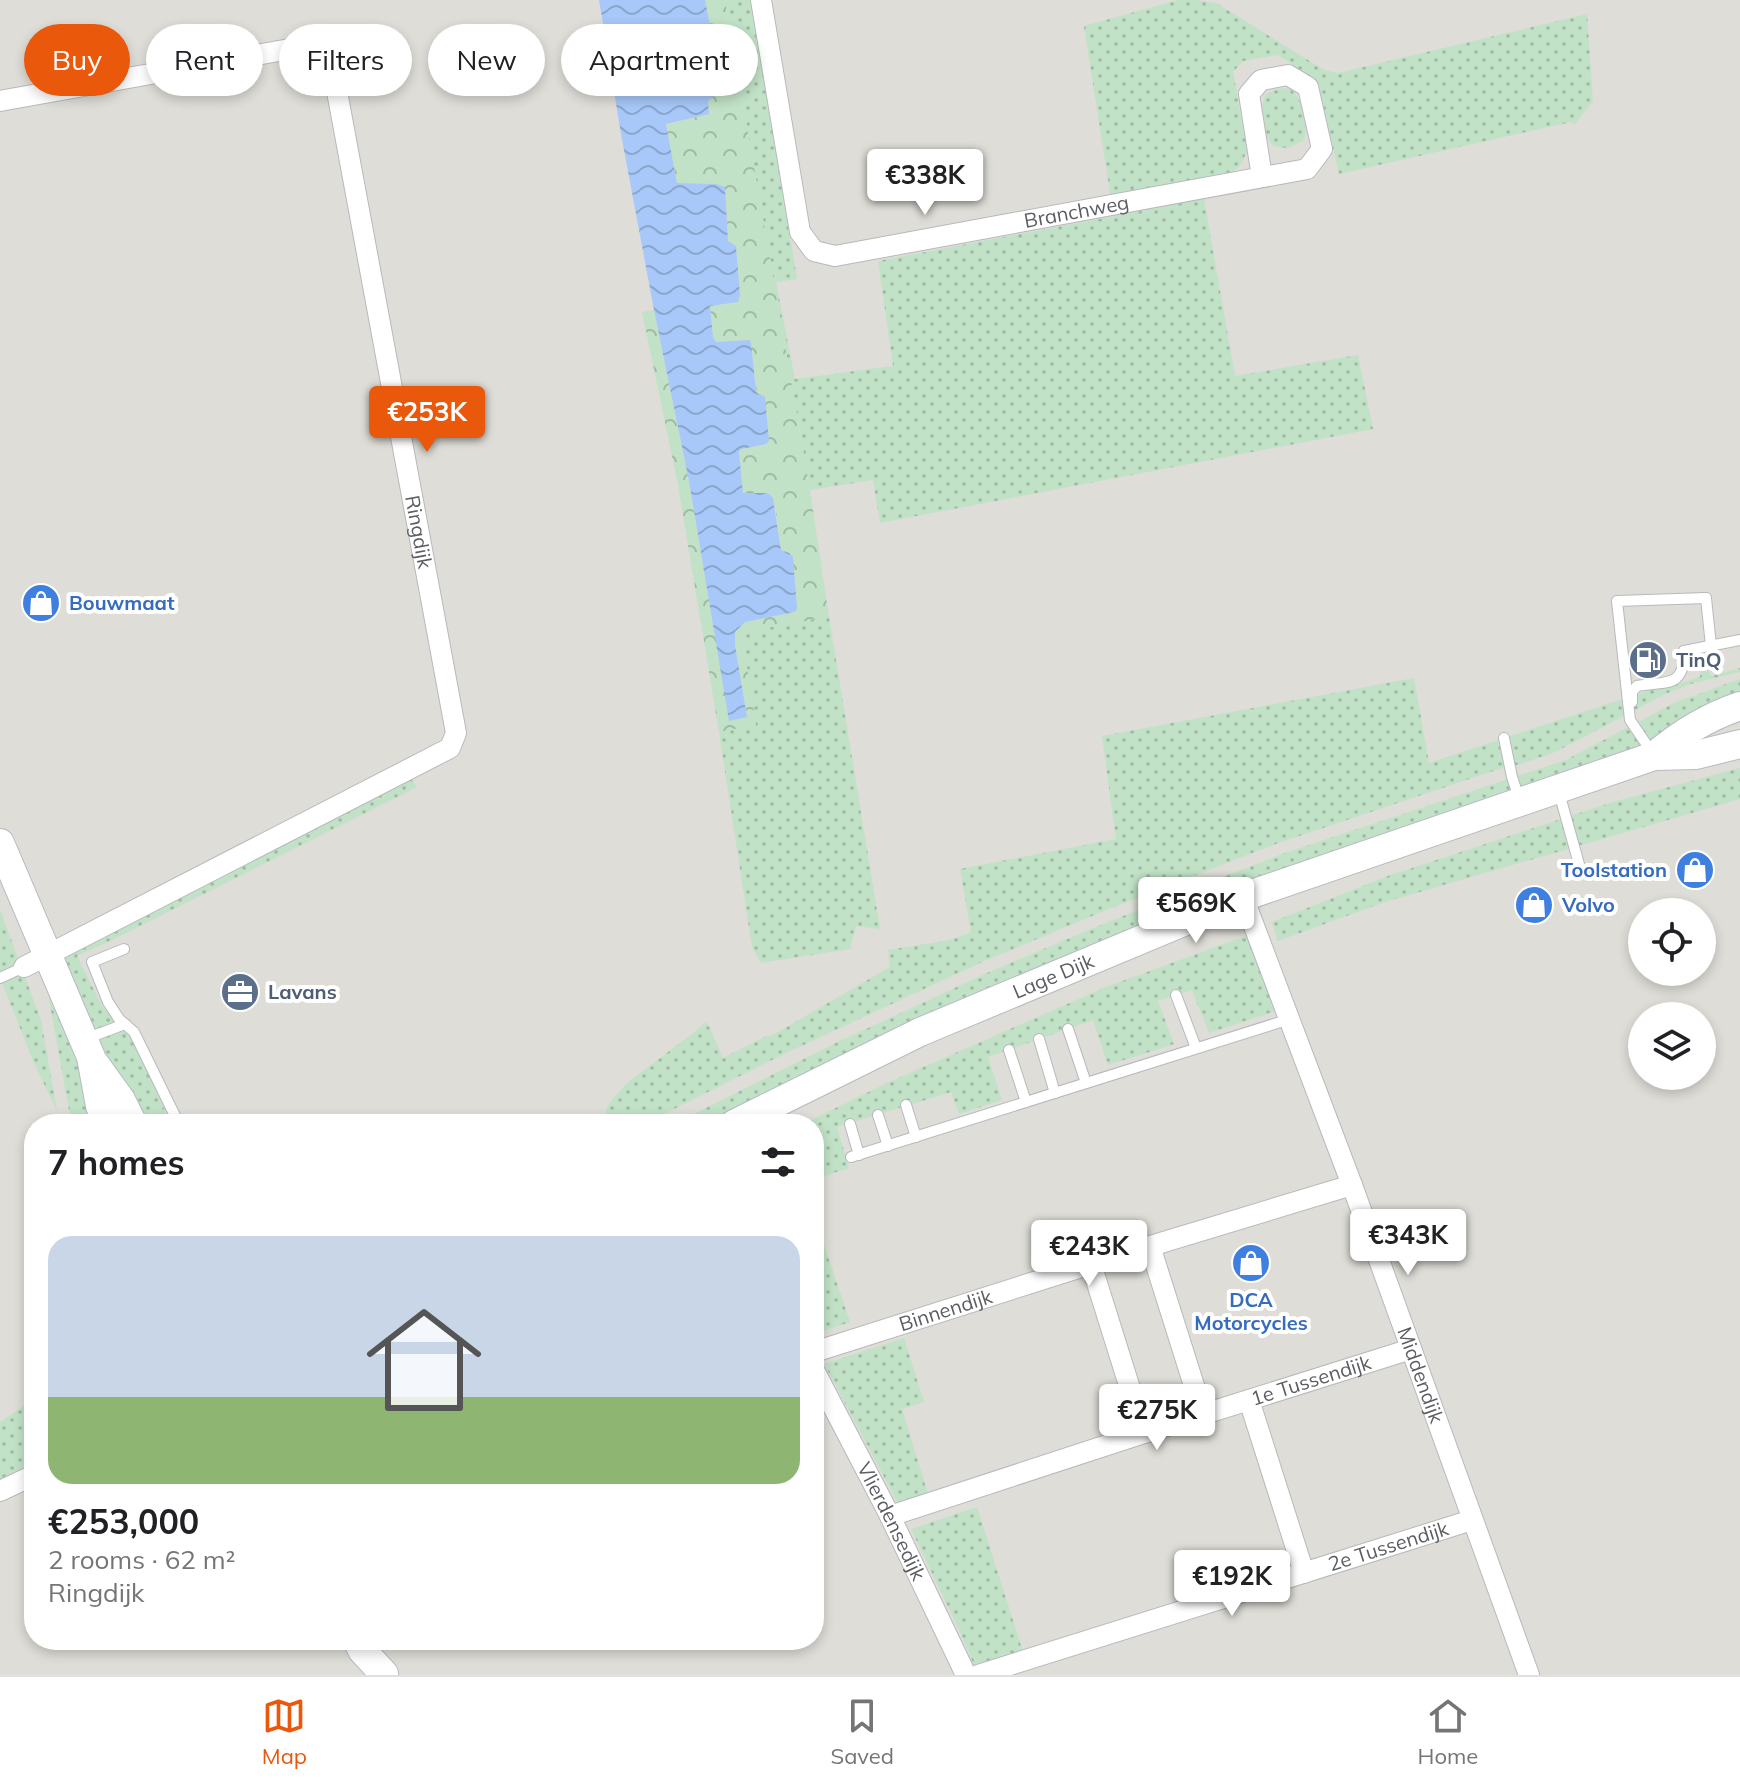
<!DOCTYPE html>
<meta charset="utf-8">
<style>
:root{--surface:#fff;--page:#f2f2f2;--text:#202124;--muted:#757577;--line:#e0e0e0;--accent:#ea580c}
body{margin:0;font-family:Mulish,sans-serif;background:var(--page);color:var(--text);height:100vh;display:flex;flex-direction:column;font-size:30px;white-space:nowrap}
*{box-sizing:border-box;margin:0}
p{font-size:26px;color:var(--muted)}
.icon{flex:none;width:44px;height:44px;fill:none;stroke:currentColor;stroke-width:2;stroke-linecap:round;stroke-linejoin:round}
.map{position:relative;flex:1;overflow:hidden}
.panel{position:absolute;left:24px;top:1114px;width:800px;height:536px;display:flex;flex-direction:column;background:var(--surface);border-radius:32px;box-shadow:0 4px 12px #0003}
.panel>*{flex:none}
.guide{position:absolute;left:24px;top:24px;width:800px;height:72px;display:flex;gap:16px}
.controls{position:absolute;left:1628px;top:898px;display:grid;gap:16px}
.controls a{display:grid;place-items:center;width:88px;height:88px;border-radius:50%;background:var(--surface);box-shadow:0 4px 12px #0003;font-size:40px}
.price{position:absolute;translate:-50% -68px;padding:0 18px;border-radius:8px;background:#fff;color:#222;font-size:26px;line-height:52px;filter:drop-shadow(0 2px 4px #0008)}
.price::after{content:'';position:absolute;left:50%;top:48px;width:24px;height:18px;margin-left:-12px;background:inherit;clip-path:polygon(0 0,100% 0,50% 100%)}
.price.selected{background:var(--accent);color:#fff}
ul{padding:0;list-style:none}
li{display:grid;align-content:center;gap:16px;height:424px;padding:0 24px}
li span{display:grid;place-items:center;height:248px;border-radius:24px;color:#555}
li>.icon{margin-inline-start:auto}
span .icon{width:144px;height:144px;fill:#fffc;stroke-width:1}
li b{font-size:34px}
h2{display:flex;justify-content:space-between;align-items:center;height:96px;padding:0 24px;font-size:34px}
.chip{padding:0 28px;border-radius:36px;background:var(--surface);box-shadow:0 4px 12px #0003;font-size:28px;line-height:72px}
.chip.selected{background:var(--accent);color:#fff}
.menu{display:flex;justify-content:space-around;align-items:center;height:112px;border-top:2px solid var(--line);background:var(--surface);font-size:22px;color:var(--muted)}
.menu a{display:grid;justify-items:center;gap:4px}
.menu .selected{color:var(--accent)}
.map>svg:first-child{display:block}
</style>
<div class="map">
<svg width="1740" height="1675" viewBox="0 0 1740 1675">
<defs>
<pattern id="grass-dots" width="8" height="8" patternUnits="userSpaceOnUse" patternTransform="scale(2)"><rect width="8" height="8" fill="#c1e2c6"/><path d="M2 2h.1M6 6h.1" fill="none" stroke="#a0baa4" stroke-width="1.8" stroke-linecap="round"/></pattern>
<pattern id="forest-crowns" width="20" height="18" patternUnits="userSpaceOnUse" patternTransform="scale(2)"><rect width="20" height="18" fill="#c1e2c6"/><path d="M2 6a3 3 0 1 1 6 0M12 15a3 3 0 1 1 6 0" fill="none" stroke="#a0baa4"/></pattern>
<pattern id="water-waves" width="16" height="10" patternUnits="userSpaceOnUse" patternTransform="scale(2)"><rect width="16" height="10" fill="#a7c8f8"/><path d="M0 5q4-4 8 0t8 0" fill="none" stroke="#8ba6cc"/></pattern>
</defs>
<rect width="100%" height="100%" fill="#edece3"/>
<path fill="#deddd7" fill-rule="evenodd" d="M0,0H1740V1675H0ZM1642,912H1702V972H1642ZM1642,1016H1702V1076H1642ZM34,1124H814V1640H34Z"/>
<g fill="url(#grass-dots)">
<polygon points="725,0 752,0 797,279 776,282 795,379 893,366 878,261 1204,199 1235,376 1358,355 1373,429 880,523 873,480 810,490"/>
<polygon points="1178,0 1195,0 1216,3 1324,70 1338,73 1587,14 1593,101 1575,124 1571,122 1339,174 1318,82 1278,55 1243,61 1233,72 1247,151 1240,166 1227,176 1111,199 1084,26"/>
<path d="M1280,88L1291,89C1303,100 1310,127 1303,141L1287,148L1273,146C1262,131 1258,111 1266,94Z"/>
<polygon points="829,617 880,929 856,926 850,949 761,963 752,947 719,732 756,725 742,635 753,630"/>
<polygon points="1707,663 1711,676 1740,668 1740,672 1690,684 1665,694 1555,752 1521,764 1499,769 1278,843 1104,911 982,962 784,1054 644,1124 585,1124 606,1114 606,1110 610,1102 627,1083 701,1027 704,1022 708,1024 723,1058 765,1037 773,1035 890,967 888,950 950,940 971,932 960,869 1116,839 1102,736 1414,678 1429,763 1650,690 1663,689 1700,677 1702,664"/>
<polygon points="1740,679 1740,695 1692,711 1678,723 1630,752 1287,867 1162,916 795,1083 715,1124 674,1124 836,1043 987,973 1108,922 1282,854 1566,760 1674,703"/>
<polygon points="1740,768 1740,799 1385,902 1278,941 1272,922 1388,876 1613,802"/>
<polygon points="408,775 417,787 112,940 77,956 102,1006 133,1040 171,1124 137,1124 58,957"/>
<polygon points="0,910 41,1020 57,1111 35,1065 0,978"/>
<polygon points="1251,934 1279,1010 1209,1033 1192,990 1158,1001 1174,1044 1108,1065 1093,1020 988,1057 1002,1100 959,1114 951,1092 837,1127 849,1168 814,1179 814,1124 803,1124 885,1084 1106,987"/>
<polygon points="46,982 76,1058 97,1124 76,1124 69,1110"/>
<polygon points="814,1215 850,1322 814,1334"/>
<polygon points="904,1338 924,1402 902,1409 928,1494 898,1503 824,1364"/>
<polygon points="34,1399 34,1462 0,1479 0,1422"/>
<polygon points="977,1507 1024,1655 976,1670 960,1632 911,1529"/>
</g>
<polygon fill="url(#forest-crowns)" points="705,0 725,0 810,490 829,617 753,630 742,635 756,725 719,732 678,485 642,312 654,310 689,481 710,607 747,718 735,645 735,633 744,622 790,613 793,557 789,553 781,550 775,506 768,493 743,494 739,452 741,449 766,444 756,391 751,342 748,340 716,342 713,338 710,306 738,302 740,295 736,246 728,241 725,188 716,184 677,183 666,124 709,114 708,100 722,90"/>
<polygon fill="url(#water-waves)" points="599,0 705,0 723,90 708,101 709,114 666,124 677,183 716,184 725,187 728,241 736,246 740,295 738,302 710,306 713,337 716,342 749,340 751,342 756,391 758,394 764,396 765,398 769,441 766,444 741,449 739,452 743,493 768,493 773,498 781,550 789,553 793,557 797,608 796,611 790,613 745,622 735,632 735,645 747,717 729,721 689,481 654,310 621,134"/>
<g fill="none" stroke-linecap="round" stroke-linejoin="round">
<defs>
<g id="lane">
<path d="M1632,702V692L1637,686C1665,681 1685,689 1684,651L1740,640"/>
<polyline points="1504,738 1512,777 1519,798"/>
<polyline points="1653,754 1630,720 1617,601 1706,598 1711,646"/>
<polyline points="1558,789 1579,864"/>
<polyline points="124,949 92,962 108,1002 119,1019 134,1032 179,1124"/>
<polyline points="0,978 24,967"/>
<polyline points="1176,995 1196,1048"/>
<polyline points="1068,1029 1086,1083"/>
<polyline points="85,1039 125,1024"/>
<polyline points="1039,1039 1055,1093"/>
<polyline points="1009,1050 1026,1102"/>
<polyline points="906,1105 916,1137"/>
<polyline points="878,1115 888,1146"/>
<polyline points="850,1124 859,1155"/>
<polyline points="851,1157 1290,1019"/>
</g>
<g id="street">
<path id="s1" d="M761,0L800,232L814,251L835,256L1307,169L1322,149L1308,87L1288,75L1261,80L1249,94L1262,177"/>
<path id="s2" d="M0,101L301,47L320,51L333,70L456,733L450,748L24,967"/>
<path id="s3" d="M1243,897L1352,1185L1529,1675"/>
<polyline points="1150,1246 1203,1414"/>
<polyline points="1091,1264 1144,1433"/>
<path id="s4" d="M814,1352L1091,1264L1352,1185"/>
<path id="s5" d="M814,1370L890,1516L966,1675"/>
<polyline points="1249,1400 1304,1573"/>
<polyline points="0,1491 34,1475"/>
<path id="s6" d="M890,1516L1144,1433L1411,1349"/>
<path id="s7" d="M978,1675L1472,1520"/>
</g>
<g id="secondary">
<path d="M1654,756C1680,734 1707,717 1740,706"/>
<polyline points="0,843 91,1057 100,1106 108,1124"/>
<polyline points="95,1064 121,1100 133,1124"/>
<path id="s8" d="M734,1124L920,1032L1243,897L1654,756L1696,755L1740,744"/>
<polyline points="357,1640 362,1650 384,1674"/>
</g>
</defs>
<use href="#lane" stroke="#b8b9be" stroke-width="12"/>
<use href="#street" stroke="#b8b9be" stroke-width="22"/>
<use href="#secondary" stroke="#b8bac0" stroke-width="30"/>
<use href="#lane" stroke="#fff" stroke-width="10"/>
<use href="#street" stroke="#fff" stroke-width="20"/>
<use href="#secondary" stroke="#fff" stroke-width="28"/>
</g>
<defs>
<symbol id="shop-disc" viewBox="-11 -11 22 22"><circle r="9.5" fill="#3f7fe0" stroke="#fff"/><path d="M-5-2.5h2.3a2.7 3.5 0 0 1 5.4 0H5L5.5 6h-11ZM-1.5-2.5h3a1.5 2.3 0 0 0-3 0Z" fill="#fff"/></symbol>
<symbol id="fuel-disc" viewBox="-11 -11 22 22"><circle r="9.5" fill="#5c6f8a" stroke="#fff"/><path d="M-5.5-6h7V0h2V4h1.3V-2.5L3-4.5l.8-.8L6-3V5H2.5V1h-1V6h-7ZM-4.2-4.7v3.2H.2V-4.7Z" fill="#fff"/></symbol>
<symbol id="office-disc" viewBox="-11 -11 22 22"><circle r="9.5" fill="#5c6f8a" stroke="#fff"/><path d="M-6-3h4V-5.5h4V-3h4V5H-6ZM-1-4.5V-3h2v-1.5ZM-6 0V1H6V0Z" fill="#fff"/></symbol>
</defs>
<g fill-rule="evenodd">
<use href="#shop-disc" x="19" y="581" width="44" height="44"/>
<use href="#fuel-disc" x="1626" y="638" width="44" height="44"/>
<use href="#shop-disc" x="1673" y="848" width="44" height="44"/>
<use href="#shop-disc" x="1512" y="883" width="44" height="44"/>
<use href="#office-disc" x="218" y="970" width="44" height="44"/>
<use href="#shop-disc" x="1229" y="1241" width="44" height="44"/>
</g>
<g text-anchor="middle" stroke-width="8" stroke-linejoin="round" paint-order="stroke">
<g font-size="20" fill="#5b5d62" stroke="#fff">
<text dy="7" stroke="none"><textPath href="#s1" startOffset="526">Branchweg</textPath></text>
<text dy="7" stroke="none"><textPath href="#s2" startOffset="818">Ringdijk</textPath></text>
<text dy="7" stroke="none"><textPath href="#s8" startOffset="352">Lage Dijk</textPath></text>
<text dy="7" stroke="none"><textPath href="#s4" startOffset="138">Binnendijk</textPath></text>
<text dy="7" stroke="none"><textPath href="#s3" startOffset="510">Middendijk</textPath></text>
<text dy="7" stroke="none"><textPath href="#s6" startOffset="442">1e Tussendijk</textPath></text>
<text dy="7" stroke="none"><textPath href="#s5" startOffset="170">Vlierdensedijk</textPath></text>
<text dy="7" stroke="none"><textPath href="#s7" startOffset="430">2e Tussendijk</textPath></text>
</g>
<g font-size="20" font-weight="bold" fill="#366cbe" stroke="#fff" text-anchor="start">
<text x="69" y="610">Bouwmaat</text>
<text x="1667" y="877" text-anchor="end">Toolstation</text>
<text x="1562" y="912">Volvo</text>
<text x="1251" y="1307" text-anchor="middle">DCA<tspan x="1251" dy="23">Motorcycles</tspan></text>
</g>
<g font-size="20" font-weight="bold" fill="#4e5e75" stroke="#fff" text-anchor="start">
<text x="1676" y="667">TinQ</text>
<text x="268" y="999">Lavans</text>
</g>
</g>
</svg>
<div class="controls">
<a><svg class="icon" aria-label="locate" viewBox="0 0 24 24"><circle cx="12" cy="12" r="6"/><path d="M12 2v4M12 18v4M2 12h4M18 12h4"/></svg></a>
<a><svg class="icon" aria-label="layers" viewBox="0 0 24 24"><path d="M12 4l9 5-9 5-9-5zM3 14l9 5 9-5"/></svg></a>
</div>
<b class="price" style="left:925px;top:217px">€338K</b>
<b class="price selected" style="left:427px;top:454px">€253K</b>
<b class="price" style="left:1196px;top:945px">€569K</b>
<b class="price" style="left:1408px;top:1277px">€343K</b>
<b class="price" style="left:1089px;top:1288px">€243K</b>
<b class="price" style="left:1157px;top:1452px">€275K</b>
<b class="price" style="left:1232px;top:1618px">€192K</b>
<div class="guide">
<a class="chip selected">Buy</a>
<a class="chip">Rent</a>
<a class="chip">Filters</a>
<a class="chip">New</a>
<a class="chip">Apartment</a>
</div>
<section class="panel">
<h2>7 homes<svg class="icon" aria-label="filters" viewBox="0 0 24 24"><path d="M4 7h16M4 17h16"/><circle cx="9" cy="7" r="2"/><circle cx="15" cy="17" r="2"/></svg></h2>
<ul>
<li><span style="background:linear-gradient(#c9d6e8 65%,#8fb573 0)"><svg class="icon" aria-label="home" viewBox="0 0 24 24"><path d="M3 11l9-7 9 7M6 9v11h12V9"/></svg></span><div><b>€253,000</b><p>2 rooms · 62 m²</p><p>Ringdijk</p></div></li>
</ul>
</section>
</div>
<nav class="menu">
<a class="selected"><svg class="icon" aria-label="map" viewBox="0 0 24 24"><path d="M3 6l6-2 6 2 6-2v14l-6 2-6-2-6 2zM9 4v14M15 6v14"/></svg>Map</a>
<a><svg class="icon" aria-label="saved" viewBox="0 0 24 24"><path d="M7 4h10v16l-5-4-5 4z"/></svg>Saved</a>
<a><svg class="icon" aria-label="home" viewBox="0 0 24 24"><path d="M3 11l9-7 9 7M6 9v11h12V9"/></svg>Home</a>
</nav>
